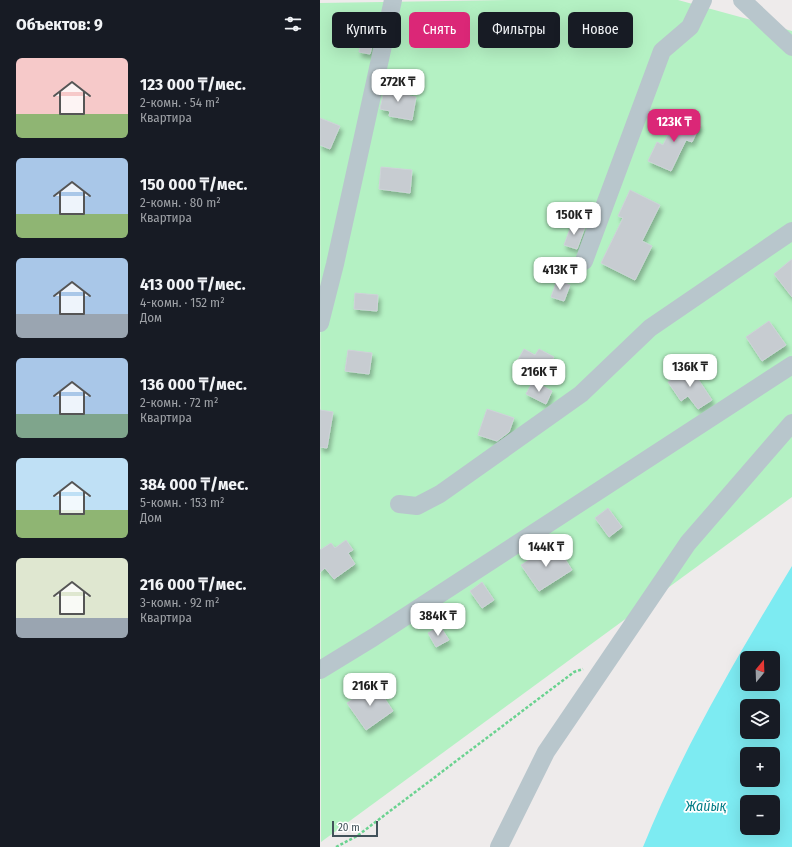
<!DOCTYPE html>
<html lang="ru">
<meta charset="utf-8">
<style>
:root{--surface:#171b24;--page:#20242c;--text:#f1f3f6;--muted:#9ea1a6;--accent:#db2777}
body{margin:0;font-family:"Fira Sans Condensed",sans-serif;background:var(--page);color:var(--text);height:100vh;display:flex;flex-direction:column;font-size:15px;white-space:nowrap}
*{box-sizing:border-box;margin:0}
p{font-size:13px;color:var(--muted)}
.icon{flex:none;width:22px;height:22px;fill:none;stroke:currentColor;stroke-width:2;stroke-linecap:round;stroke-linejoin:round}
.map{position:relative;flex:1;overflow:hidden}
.side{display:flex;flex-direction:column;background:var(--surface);width:320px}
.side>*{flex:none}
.guide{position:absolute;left:12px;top:12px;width:380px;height:36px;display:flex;gap:8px}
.needle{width:26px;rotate:19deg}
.tools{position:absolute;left:420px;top:651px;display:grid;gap:8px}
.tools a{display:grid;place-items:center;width:40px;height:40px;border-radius:6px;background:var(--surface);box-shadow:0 4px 16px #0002;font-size:20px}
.scale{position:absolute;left:12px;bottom:10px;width:46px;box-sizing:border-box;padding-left:4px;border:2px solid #42525a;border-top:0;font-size:11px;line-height:14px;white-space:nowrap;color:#42525a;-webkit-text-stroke:3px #fff;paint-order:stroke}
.price{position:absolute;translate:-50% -34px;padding:0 9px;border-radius:8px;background:#fff;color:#222;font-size:13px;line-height:26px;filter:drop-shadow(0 1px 2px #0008)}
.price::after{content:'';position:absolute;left:50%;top:24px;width:12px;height:9px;margin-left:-6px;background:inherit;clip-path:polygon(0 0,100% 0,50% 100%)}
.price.selected{background:var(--accent);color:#fff}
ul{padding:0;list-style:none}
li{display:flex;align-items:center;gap:12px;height:100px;padding:0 16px}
li span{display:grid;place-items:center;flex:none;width:112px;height:80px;border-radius:6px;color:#555}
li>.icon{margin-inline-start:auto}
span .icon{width:48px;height:48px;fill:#fffc;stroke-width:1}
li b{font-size:17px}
h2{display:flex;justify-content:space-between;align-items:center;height:48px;padding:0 16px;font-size:17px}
.tag{padding:0 14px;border-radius:6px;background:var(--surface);box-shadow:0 4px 16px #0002;font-size:14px;line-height:36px}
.tag.selected{background:var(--accent);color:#fff}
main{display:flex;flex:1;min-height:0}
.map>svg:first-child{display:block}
</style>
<main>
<section class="side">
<h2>Объектов: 9<svg class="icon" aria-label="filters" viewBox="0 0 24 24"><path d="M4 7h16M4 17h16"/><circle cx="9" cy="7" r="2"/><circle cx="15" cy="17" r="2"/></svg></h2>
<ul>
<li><span style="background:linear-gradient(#f6c9c9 70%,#8fb573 0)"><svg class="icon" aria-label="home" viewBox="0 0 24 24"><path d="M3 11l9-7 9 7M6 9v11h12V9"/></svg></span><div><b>123 000 ₸/мес.</b><p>2-комн. · 54 m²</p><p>Квартира</p></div></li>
<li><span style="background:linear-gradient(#a9c7e8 70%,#8fb573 0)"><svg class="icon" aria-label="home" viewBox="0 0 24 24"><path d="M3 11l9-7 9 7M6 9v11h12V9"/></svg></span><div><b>150 000 ₸/мес.</b><p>2-комн. · 80 m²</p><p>Квартира</p></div></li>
<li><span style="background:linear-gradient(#a9c7e8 70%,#9aa5b1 0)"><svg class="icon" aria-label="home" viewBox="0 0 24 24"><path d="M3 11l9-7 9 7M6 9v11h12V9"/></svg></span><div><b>413 000 ₸/мес.</b><p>4-комн. · 152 m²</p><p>Дом</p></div></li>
<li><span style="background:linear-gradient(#a9c7e8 70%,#7fa58c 0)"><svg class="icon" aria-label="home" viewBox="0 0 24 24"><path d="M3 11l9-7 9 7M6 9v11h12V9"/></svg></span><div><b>136 000 ₸/мес.</b><p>2-комн. · 72 m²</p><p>Квартира</p></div></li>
<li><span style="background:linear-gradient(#bfe0f5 65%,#8fb573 0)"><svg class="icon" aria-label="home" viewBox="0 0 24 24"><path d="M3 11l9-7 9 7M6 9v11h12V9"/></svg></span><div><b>384 000 ₸/мес.</b><p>5-комн. · 153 m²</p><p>Дом</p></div></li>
<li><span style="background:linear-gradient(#dfe7d0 75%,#9aa5b1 0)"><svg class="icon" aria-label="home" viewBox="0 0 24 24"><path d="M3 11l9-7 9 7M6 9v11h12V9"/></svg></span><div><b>216 000 ₸/мес.</b><p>3-комн. · 92 m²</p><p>Квартира</p></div></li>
</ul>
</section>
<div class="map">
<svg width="472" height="847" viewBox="0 0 472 847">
<defs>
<filter id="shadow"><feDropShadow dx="2.5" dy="4.5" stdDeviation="2" flood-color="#0004"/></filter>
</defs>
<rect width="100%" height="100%" fill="#eeebeb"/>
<polygon fill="#b4f1c3" points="188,0 358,0 472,31 472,497 1,842 0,3"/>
<path fill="#7debf2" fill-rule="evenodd" d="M472,566V847H323C363,748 417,657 472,566ZM427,658H453V684H427ZM427,706H453V732H427ZM427,754H453V780H427ZM427,802H453V828H427Z"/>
<g fill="#c7ccd1" stroke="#ced2d8" filter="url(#shadow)">
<polygon points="43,32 55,34 50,54 39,52"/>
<polygon points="65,86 90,91 89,96 96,97 92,120 69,116 70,111 60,109"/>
<polygon points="358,114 380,125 372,142 366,140 351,171 328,161 337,142 343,145"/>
<polygon points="0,118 20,126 10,149 0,145"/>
<polygon points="61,167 92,170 90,193 59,189"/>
<polygon points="310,190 340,205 322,241 332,246 315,280 281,263 303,218 298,216"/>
<polygon points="252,223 265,227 257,249 244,245"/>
<polygon points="472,259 472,297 454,274"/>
<polygon points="237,280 250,285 244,301 231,297"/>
<polygon points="35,293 58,295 57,311 34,309"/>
<polygon points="449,321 466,345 442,361 426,337"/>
<polygon points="204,349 215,355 219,349 234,357 222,378 196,363"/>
<polygon points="28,350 52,353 49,374 25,371"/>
<polygon points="370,367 392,400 378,409 368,396 361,401 348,382"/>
<polygon points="213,381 232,391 226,404 206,394"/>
<polygon points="167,409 194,418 189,432 177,441 158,435"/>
<polygon points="0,410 13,412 7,448 0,447"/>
<polygon points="288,508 302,527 289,537 275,518"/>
<polygon points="26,540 33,550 28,553 35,564 14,579 5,568 0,572 0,550 11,543 15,548"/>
<polygon points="238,548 252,570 219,591 201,565 225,550 227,555"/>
<polygon points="162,582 174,600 162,608 150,591"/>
<polygon points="120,626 129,640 116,647 108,633"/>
<polygon points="55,684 73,711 46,730 27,703"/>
</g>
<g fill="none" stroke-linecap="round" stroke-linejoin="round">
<polyline stroke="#69d28f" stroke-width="2.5" stroke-dasharray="3 2" stroke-linecap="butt" points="16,847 37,836 254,672 263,669"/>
<g stroke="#b8c6cc" stroke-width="18">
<polyline points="422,0 472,47"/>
<polyline points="264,261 342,51 370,27 383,0"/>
<polyline points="0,323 15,264 73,0"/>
<polyline points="79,504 97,506 120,494 261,394 330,328 472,231"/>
<polyline points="0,670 54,637 472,365"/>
<polyline points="179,847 226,752 368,543 472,423"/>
</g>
</g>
<g text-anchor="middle" stroke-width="3.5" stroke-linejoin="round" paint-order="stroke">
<g font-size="14" font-style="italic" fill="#057e87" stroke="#fff">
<text x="386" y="811">Жайық</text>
</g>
</g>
</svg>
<div class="tools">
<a><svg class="needle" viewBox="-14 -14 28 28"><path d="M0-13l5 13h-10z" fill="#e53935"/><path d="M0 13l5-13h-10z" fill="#9ea1a6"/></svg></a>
<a><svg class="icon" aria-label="layers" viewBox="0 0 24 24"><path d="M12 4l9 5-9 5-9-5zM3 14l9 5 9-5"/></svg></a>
<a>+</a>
<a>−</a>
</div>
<div class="scale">20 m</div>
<b class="price" style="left:78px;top:103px">272K ₸</b>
<b class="price selected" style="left:354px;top:143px">123K ₸</b>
<b class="price" style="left:254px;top:236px">150K ₸</b>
<b class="price" style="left:240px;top:291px">413K ₸</b>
<b class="price" style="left:370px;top:388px">136K ₸</b>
<b class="price" style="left:219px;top:393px">216K ₸</b>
<b class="price" style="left:226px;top:568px">144K ₸</b>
<b class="price" style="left:118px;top:637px">384K ₸</b>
<b class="price" style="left:50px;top:707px">216K ₸</b>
<div class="guide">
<a class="tag">Купить</a>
<a class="tag selected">Снять</a>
<a class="tag">Фильтры</a>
<a class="tag">Новое</a>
</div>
</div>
</main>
